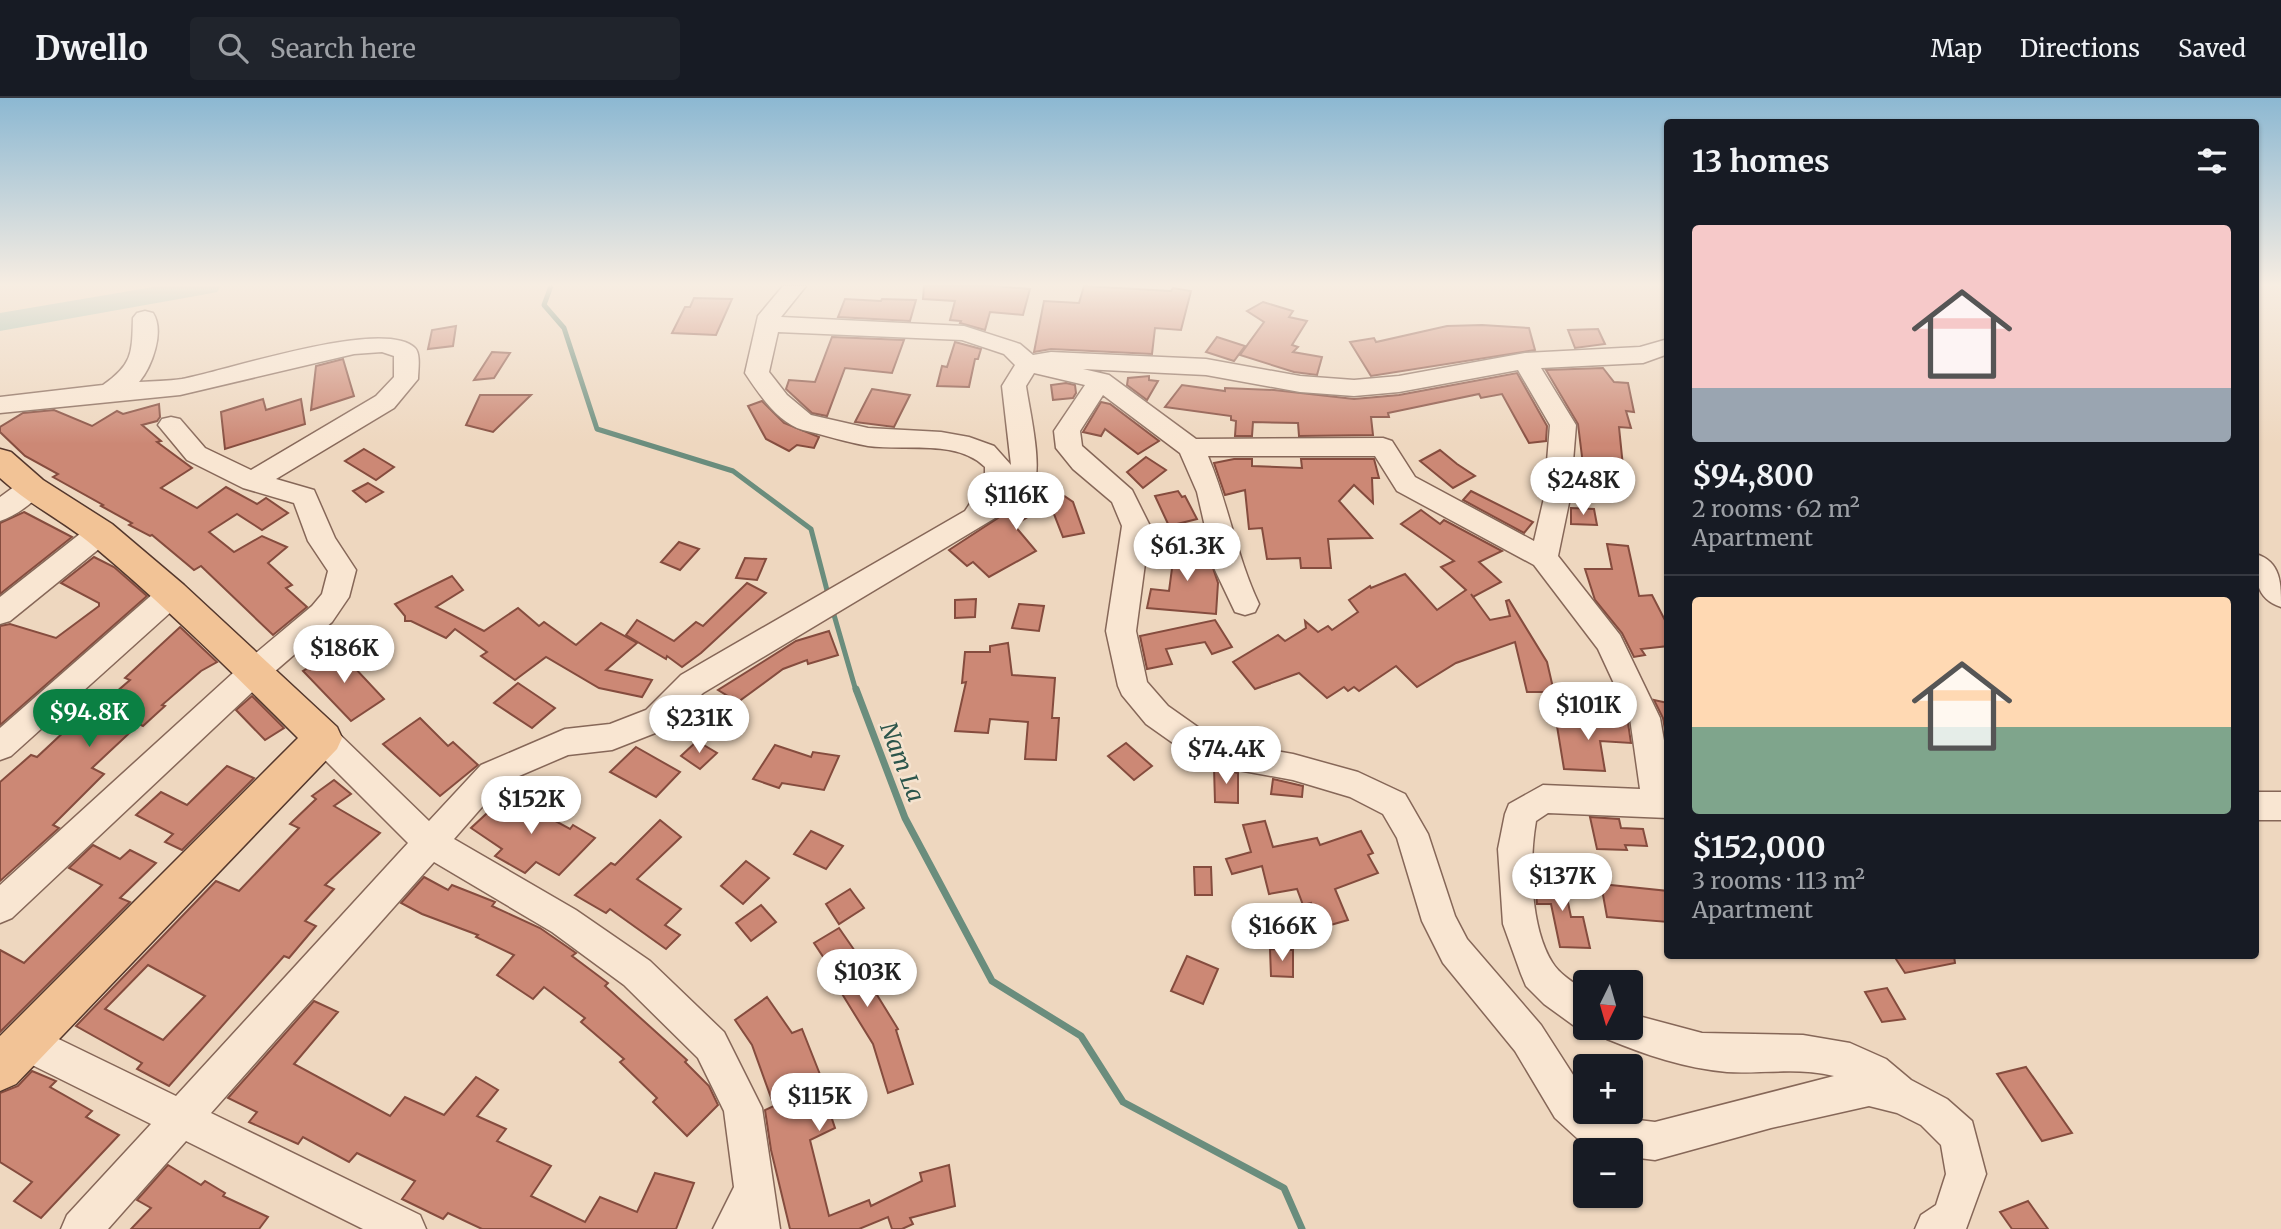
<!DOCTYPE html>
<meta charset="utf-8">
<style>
:root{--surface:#171b24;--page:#20242c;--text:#f1f3f6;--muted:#9ea1a6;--line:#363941;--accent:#0b8043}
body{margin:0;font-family:Merriweather,serif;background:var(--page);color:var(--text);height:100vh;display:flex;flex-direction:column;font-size:26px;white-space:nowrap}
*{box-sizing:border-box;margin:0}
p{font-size:23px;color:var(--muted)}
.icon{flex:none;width:38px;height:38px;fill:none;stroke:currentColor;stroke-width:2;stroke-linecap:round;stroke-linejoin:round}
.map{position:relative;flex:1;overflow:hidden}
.drawer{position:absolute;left:1664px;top:21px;width:595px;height:840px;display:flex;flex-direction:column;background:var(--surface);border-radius:7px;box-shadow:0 2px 5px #0004}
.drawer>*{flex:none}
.needle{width:46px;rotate:185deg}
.buttons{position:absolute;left:1573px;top:872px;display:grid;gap:14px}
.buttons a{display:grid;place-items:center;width:70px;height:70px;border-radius:7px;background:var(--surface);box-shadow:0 2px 5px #0004;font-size:35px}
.price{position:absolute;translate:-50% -60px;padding:0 16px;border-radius:24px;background:#fff;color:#222;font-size:23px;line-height:46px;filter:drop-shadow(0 2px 4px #0008)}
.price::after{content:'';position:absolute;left:50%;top:42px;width:21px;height:16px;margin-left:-10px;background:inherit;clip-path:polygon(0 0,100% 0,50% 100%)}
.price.on{background:var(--accent);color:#fff}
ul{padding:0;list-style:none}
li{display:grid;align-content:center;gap:14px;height:371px;padding:0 28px}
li+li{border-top:2px solid var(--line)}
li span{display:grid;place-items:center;height:217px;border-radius:7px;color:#555}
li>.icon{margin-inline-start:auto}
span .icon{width:126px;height:126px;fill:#fffc;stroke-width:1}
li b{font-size:30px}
h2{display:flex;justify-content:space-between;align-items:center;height:84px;padding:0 28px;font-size:30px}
header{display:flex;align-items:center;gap:42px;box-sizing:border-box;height:98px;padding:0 35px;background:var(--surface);border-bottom:2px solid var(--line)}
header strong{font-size:33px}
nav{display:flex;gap:38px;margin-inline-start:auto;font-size:24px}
.search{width:490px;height:63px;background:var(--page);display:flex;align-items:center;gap:18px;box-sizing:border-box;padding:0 24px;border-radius:7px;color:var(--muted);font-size:26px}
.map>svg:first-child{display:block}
</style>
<header>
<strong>Dwello</strong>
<div class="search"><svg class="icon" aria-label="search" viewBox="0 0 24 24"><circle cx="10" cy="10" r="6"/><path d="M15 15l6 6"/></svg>Search here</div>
<nav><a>Map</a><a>Directions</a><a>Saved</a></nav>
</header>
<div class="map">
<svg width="2281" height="1131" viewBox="0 0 2281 1131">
<rect width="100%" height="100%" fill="#eed7bf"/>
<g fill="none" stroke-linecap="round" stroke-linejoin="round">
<g stroke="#6a8d7d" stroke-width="5">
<polyline points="551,188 544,207 564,230 597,331 733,373 811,431 829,500"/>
<polyline points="832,510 856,593"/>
</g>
<polyline stroke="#6a8d7d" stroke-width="7" points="856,591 905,720 992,883 1081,938 1123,1004 1284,1090 1302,1131"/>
<polygon fill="#a2bfb1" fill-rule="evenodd" points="159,188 221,188 217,194 207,196 0,233 0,215"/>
</g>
<g fill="#cc8875" stroke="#854c3e" stroke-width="2" fill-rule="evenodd">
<polygon points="924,188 994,188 1030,191 1023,217 990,214 985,232 960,225 961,223 950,222 955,203 923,201"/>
<polygon points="1084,188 1171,193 1173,190 1191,193 1181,232 1155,230 1152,256 1051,251 1034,254 1044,203 1079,205"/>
<polygon points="694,200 732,201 716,237 672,235 685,209 690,209"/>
<polygon points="845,201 881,203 882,201 916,202 910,223 838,219"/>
<polygon points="1263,204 1293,213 1289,219 1307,223 1292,247 1298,249 1293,254 1322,259 1317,277 1294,274 1240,257 1264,224 1247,213"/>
<polygon points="1482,227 1529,230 1535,252 1371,278 1350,244 1374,240 1376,244 1447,228"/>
<polygon points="456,228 453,248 428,251 432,232"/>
<polygon points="1598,231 1605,246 1575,250 1568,232"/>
<polygon points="832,239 904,242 892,275 845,270 827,318 812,315 786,291 789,282 815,284"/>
<polygon points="1217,239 1245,248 1234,263 1206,254"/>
<polygon points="955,244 981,251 978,261 975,261 969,289 937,288 942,268 947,269"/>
<polygon points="492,254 510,255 494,280 474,282"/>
<polygon points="343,261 354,298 311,312 316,268"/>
<polygon points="1603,270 1614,284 1628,285 1634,314 1626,313 1631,330 1619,329 1625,388 1585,383 1578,326 1546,272"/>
<polygon points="1517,275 1547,328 1546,343 1529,345 1502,296 1481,300 1479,296 1388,315 1389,319 1371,319 1373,337 1299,338 1298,325 1253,324 1252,338 1235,338 1236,323 1231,322 1231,318 1165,309 1182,287 1225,293 1225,290 1274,292 1354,301 1399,297"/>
<polygon points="1149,278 1149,282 1158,283 1147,302 1127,287 1128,280"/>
<polygon points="1066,285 1075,287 1076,295 1073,300 1053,302 1051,287"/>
<polygon points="872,291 910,297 894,329 855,324"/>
<polygon points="480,297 531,297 493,334 466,327"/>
<polygon points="263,301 266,312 301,301 305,326 225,351 221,314"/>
<polygon points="762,303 784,325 819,339 814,350 797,347 789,353 766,341 748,308"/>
<polygon points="1101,304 1110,306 1159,343 1138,356 1105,331 1101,338 1083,334"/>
<polygon points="159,306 160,319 157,323 142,327 161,343 157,344 192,370 161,390 197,410 226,389 257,406 266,400 288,415 262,432 237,416 209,434 234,454 262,438 287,449 268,465 292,487 286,490 307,509 273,537 201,468 194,472 152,437 150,438 129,427 132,425 101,408 103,407 53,379 58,376 25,358 0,334 0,329 23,315 54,312 92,328 117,313 123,316"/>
<polygon points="364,351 394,369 376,382 345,363"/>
<polygon points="1440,352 1457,366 1475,378 1453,390 1420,363"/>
<polygon points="1146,359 1166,372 1143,390 1127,374"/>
<polygon points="1234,361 1252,361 1252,368 1302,370 1301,361 1374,361 1379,380 1372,380 1373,405 1354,387 1339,403 1372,440 1328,441 1331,470 1301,470 1300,460 1267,461 1262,430 1249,431 1245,392 1225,397 1214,365"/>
<polygon points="1038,380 1073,404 1084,435 1063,439 1050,406 1014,427 1036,453 989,479 973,464 967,468 949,452 1024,403 1033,393"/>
<polygon points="368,385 383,394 366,404 353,393"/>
<polygon points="1178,393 1182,399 1185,398 1197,421 1169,428 1155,398"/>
<polygon points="1471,393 1533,424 1524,435 1463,402"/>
<polygon points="1571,410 1594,411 1597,427 1571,426"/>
<polygon points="1421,412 1440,426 1444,422 1502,453 1479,464 1501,484 1473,499 1471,496 1490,522 1510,518 1506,503 1509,502 1547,564 1554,594 1527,594 1515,544 1456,565 1417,589 1396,568 1359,593 1354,589 1348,593 1344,589 1327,600 1299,575 1255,591 1233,564 1278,537 1285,543 1306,530 1305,523 1318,534 1328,528 1332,532 1358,514 1349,502 1370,488 1371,490 1405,476 1437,512 1466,492 1441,469 1454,463 1401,426"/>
<polygon points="24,414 72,439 0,496 0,425"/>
<polygon points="1176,437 1193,463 1211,464 1218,485 1216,516 1147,510 1151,491 1169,493 1173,463 1160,442"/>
<polygon points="679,444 699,451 680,472 661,464"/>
<polygon points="1607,446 1628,448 1639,498 1652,497 1668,528 1668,548 1641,551 1645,557 1634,559 1622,535 1595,502 1585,471 1612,471"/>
<polygon points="94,459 114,469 147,498 0,627 0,528 10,526 56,540 99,508 99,505 61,485"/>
<polygon points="745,460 766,461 757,482 736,480"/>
<polygon points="452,478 463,492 436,509 484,533 518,510 539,528 544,524 576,547 601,525 637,545 606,572 652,582 642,599 599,590 546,559 515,582 481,558 487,554 455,531 446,540 411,523 405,523 405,518 395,506"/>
<polygon points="747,485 766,495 701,555 682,569 667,558 666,561 626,537 637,522 674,543 696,524 703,528"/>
<polygon points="976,501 975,519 955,520 955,502"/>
<polygon points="1019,506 1044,508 1039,533 1012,530"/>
<polygon points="1215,522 1232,549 1212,556 1205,544 1166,551 1172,566 1147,571 1140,538"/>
<polygon points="180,529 217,564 201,573 162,607 165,608 143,628 139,626 92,670 104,676 53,727 59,730 0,783 0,684 31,657 37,659 82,617 87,619 130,582 125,580"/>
<polygon points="829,533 838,557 808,566 807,562 783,571 738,604 718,592 796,543"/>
<polygon points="1008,545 1012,577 1055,580 1052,620 1059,620 1056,662 1025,661 1028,624 990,621 988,635 955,633 966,584 962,585 965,554 990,554 990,548"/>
<polygon points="338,552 384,601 351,623 303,573"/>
<polygon points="518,585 555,610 532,630 494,605"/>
<polygon points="252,598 284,630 265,642 236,612"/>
<polygon points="1654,602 1668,605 1668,649 1663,620"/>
<polygon points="420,620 448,648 453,644 478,667 440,698 383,646"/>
<polygon points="1556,622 1628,625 1631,645 1600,643 1605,673 1564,671"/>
<polygon points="697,643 717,655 700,671 681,658"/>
<polygon points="1126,645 1152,668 1134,682 1108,658"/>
<polygon points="775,647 811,659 813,654 839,658 824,692 782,685 779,690 753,681"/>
<polygon points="636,649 680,674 656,699 610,674"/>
<polygon points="227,668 254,680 182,752 165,744 173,736 136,717 161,694 187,707"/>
<polygon points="1214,669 1238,675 1238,705 1215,704"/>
<polygon points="1273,681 1303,688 1302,699 1271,696"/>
<path d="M334,682L351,696L334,708L380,735L325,787L334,791L305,823L316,828L289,860L284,858L169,988L137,971L142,965L76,928L216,783L239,793L299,730L290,726L316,701L312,698ZM148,867L205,898L163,942L105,911Z"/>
<polygon points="512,692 538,709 535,712 570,731 573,727 595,740 559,777 536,764 525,775 495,758 502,751 471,730"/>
<polygon points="1590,719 1619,721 1621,730 1643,731 1647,748 1625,747 1627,752 1597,751"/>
<polygon points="660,722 681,739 637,781 681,811 665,827 680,837 666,851 610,811 606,815 575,797 611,765 615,767"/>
<polygon points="1265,723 1273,749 1317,740 1320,747 1361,733 1373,755 1368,757 1378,775 1335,791 1348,822 1320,830 1311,805 1303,807 1297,791 1269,796 1262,768 1232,776 1226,761 1251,754 1243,727"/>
<polygon points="811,733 843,748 826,771 794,756"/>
<polygon points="93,747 120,761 130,752 156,765 120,800 130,804 0,934 0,852 24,865 102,787 69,770"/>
<polygon points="746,763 769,780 743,806 721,788"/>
<polygon points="1194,769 1211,769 1212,797 1195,797"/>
<polygon points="424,779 448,792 452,787 495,804 492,808 540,830 576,855 572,858 608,885 605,888 687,962 685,964 709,988 718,1007 687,1038 653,1004 657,1000 620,964 624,961 581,924 585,920 544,889 533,901 497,877 514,857 476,839 478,837 422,816 401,805"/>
<polygon points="1535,780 1563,780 1571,819 1583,819 1590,850 1560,849 1551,806 1537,806"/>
<polygon points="1601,786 1668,793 1668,824 1607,819"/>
<polygon points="850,791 864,810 839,826 826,806"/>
<polygon points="761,807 776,824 751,843 736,825"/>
<polygon points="839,830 857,856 853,858 898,931 896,932 913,986 888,995 873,946 839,891 843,889 814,845"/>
<polygon points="1270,851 1293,852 1293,879 1271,878"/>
<polygon points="1187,858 1218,871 1203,906 1171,893"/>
<polygon points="1894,858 1954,858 1955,865 1905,875"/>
<polygon points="1887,890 1905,921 1882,924 1865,894"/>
<polygon points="767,899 792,935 802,931 823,984 840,977 848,1000 828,1009 835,1030 810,1042 829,1118 869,1102 871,1108 922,1083 920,1075 949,1067 955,1108 910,1120 913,1126 902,1131 892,1131 888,1119 859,1131 790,1131 771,1052 765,1012 774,1008 752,947 735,922"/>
<polygon points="314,903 338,914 294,966 390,1018 405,999 444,1017 476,979 498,992 477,1018 506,1031 497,1043 551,1068 531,1098 585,1124 600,1099 637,1114 655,1075 694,1085 676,1131 482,1131 448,1115 443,1121 402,1101 415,1083 357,1055 349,1064 303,1039 298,1046 249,1024 257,1014 228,1000"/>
<polygon points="2026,969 2072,1035 2042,1043 1997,976"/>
<polygon points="32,973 56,983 50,989 92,1013 86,1019 119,1037 41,1120 14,1103 32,1084 0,1064 0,995 18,988"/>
<polygon points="168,1067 201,1087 205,1083 225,1095 223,1098 268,1119 259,1131 131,1131 151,1110 137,1102"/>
<polygon points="2028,1103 2048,1131 2012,1131 2000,1114"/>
</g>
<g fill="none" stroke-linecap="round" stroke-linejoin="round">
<defs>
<g id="minor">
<path d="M783,188H806L781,219L964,228L1020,246L1033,257L1051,254L1206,261L1300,278L1354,282L1399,278L1525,255L1640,249L1668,241V256L1643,265L1541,270L1576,327L1570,400L1558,458L1620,537L1660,620L1668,665V720L1548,715L1536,723C1529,764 1530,828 1552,864C1559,876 1574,885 1586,893V929H1594L1586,932L1573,927L1544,906L1526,888L1521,876L1503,826L1498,751L1505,716L1509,706L1543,687L1640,691L1630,620L1598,551L1534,467L1397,393L1375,358H1208C1229,408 1236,457 1259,506L1255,514L1245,517L1235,514L1215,472L1197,394L1180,355L1103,297L1080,333L1082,348L1132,392L1150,428L1136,533L1147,584L1168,608L1202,632L1231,645L1293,656L1358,674L1405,696L1428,736L1455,818L1467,841L1541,927L1586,997V1013H1605L1621,1020L1655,1024L1834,978C1799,969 1762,976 1727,974C1684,970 1646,957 1607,941L1602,929H1631V916L1702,935L1803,937L1850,945L1886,961L1911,982L1947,1001L1972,1023L1986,1076L1966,1131H1915L1921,1117L1936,1107L1946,1076L1941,1047L1921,1027L1897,1015L1869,1008L1771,1030L1655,1062L1631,1059V1052H1605L1578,1041L1555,1020L1515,953L1443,865L1422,823L1397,740L1383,716L1350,699L1293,682L1227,670L1180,650L1146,626L1122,597L1118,588L1106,533L1122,428L1112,404L1073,371L1056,350L1054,333L1085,287L1034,275L1026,288C1029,310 1045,376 1031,392C1025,400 1014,407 1005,414L703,595L668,630L612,652L568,657L503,685L454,741L576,812L650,863L724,934L762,1010L780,1131H713L734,1089L724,1013L698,960L624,887L552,834L434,764L211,1015L420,1117L426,1131H363L186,1043L108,1131H61L67,1117L151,1026L12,957L7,944L12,931L25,926L38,931L176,998L408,745L312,649L307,640L312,631L323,627L334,631L429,723L481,667L565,631L610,626L646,612L681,577L965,413L985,383V369C957,341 905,353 868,348C846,344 824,337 803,332C778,325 759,296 745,275L758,218ZM778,234L962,242L1004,256L1015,267L1002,288L1011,367L994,348L969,339L941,334L868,330L811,317L787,297L769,274ZM1083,271L1206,277L1300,294L1354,298L1399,294L1518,272L1550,327L1544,400L1534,443L1415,379L1392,343L1383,340L1196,341L1109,277Z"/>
<path d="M145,213L153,215C165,233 152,269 139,284C153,283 168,283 182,281C226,273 384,219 415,250C421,256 418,273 418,281L394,310L276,381L314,392L335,440L356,472L349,499L332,524L266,581L12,820L0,825V787L244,565L312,508L322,496L328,473L308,443L294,405L243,390L187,362L158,327L162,321L171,319L180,321L205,350L251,372L376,298L394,279V258L382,254L354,256L180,297L0,315V299L103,287C133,266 132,255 133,220L137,215Z"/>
<path d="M31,381L40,383L44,390C36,404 15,418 0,423V399L22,383Z"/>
<polygon points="100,425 110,428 114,435 110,442 10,523 0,526 0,499 90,428"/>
<path d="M2256,456C2281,464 2281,485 2281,509C2255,501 2255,479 2256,456Z"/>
<polygon points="172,485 182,488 186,496 182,504 11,658 0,662 0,630 162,488"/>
<rect x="2256" y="694" width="25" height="28"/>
</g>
<path id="major" d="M0,351L11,354L43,382L112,426L184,487L337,629L342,640L337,651L16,986L0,993V938L298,640C231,573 164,507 91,446C62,422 28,406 0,380Z"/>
</defs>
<use href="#minor" stroke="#866758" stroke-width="3"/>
<use href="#major" stroke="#54372c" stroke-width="3"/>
<use href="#minor" fill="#f9e6d2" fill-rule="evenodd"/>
<use href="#major" fill="#f2c396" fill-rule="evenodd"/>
</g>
<linearGradient id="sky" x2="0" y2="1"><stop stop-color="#8cb8d2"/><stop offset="0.54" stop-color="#f7ede2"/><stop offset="1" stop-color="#f7ede2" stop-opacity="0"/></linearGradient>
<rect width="2281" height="346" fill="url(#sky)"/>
<g text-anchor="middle" stroke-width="5" stroke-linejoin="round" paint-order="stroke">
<g font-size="23" font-style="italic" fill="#2b554b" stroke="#f5e3cf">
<text transform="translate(902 664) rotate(69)" y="8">Nam La</text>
</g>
</g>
</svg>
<div class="buttons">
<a><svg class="needle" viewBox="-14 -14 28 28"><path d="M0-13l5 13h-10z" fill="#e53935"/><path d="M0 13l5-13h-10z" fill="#9ea1a6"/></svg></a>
<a>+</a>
<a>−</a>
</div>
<b class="price" style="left:1583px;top:419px">$248K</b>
<b class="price" style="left:1016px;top:434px">$116K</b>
<b class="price" style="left:1187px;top:485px">$61.3K</b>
<b class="price" style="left:344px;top:587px">$186K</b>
<b class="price" style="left:1588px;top:644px">$101K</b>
<b class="price on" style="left:89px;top:651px">$94.8K</b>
<b class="price" style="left:699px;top:657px">$231K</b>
<b class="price" style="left:1226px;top:688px">$74.4K</b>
<b class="price" style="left:531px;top:738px">$152K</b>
<b class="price" style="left:1562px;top:815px">$137K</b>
<b class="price" style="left:1282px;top:865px">$166K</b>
<b class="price" style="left:867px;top:911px">$103K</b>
<b class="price" style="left:819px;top:1035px">$115K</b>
<section class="drawer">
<h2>13 homes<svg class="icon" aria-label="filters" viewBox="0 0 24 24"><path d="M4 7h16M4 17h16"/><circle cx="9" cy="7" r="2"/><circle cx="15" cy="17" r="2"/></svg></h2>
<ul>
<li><span style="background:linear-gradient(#f6c9c9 75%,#9aa5b1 0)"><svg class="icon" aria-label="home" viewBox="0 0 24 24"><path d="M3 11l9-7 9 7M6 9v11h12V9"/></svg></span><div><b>$94,800</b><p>2 rooms · 62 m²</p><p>Apartment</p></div></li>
<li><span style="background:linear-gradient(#ffd9b3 60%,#7fa58c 0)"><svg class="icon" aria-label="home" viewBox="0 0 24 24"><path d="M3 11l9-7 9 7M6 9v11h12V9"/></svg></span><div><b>$152,000</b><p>3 rooms · 113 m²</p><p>Apartment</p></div></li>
</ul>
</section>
</div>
